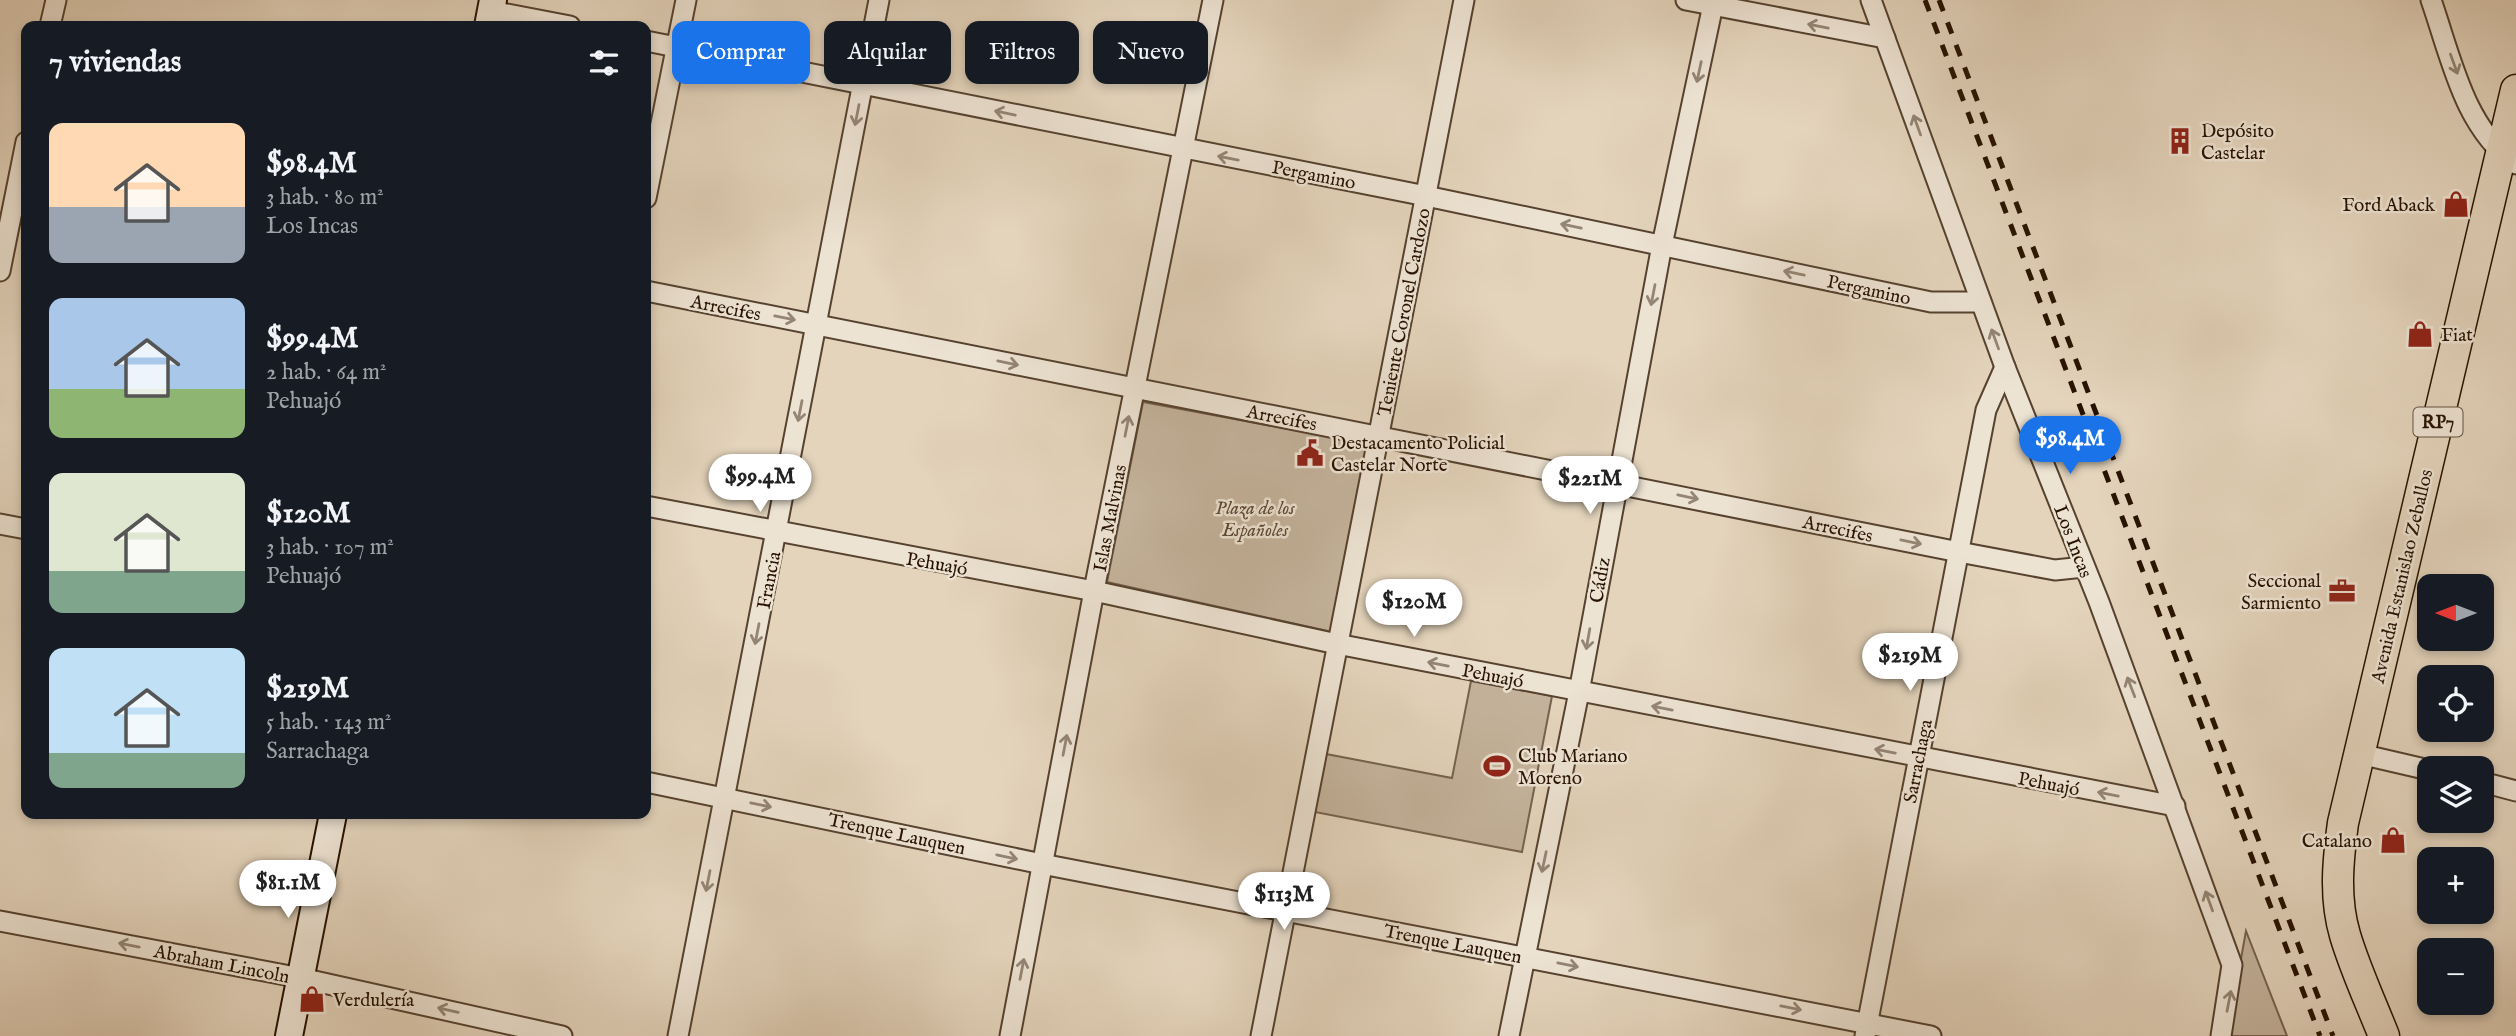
<!DOCTYPE html>
<html lang="es">
<meta charset="utf-8">
<style>
:root{--surface:#171b24;--page:#20242c;--text:#f1f3f6;--muted:#9ea1a6;--accent:#1a73e8}
body{margin:0;font-family:"IM FELL English",serif;background:var(--page);color:var(--text);height:100vh;display:flex;flex-direction:column;font-size:26px;white-space:nowrap}
*{box-sizing:border-box;margin:0}
p{font-size:23px;color:var(--muted)}
.icon{flex:none;width:38px;height:38px;fill:none;stroke:currentColor;stroke-width:2;stroke-linecap:round;stroke-linejoin:round}
.map{position:relative;flex:1;overflow:hidden}
.details{position:absolute;left:21px;top:21px;width:630px;height:798px;display:flex;flex-direction:column;background:var(--surface);border-radius:14px;box-shadow:0 4px 10px #0003}
.details>*{flex:none}
.guide{position:absolute;left:672px;top:21px;width:665px;height:63px;display:flex;gap:14px}
.needle{width:46px;rotate:270deg}
.buttons{position:absolute;left:2417px;top:574px;display:grid;gap:14px}
.buttons a{display:grid;place-items:center;width:77px;height:77px;border-radius:14px;background:var(--surface);box-shadow:0 4px 10px #0003;font-size:35px}
.price{position:absolute;translate:-50% -60px;padding:0 16px;border-radius:24px;background:#fff;color:#222;font-size:23px;line-height:46px;filter:drop-shadow(0 2px 4px #0008)}
.price::after{content:'';position:absolute;left:50%;top:42px;width:21px;height:16px;margin-left:-10px;background:inherit;clip-path:polygon(0 0,100% 0,50% 100%)}
.price.current{background:var(--accent);color:#fff}
ul{padding:0;list-style:none}
li{display:flex;align-items:center;gap:21px;height:175px;padding:0 28px}
li span{display:grid;place-items:center;flex:none;width:196px;height:140px;border-radius:14px;color:#555}
li>.icon{margin-inline-start:auto}
span .icon{width:84px;height:84px;fill:#fffc;stroke-width:1}
li b{font-size:30px}
h2{display:flex;justify-content:space-between;align-items:center;height:84px;padding:0 28px;font-size:30px}
.chip{padding:0 24px;border-radius:14px;background:var(--surface);box-shadow:0 4px 10px #0003;font-size:24px;line-height:63px}
.chip.current{background:var(--accent);color:#fff}
.map>svg:first-child{display:block}
</style>
<div class="map">
<svg width="2516" height="1036" viewBox="0 0 2516 1036">
<rect width="100%" height="100%" fill="#e4d4bc"/>
<filter id="stains"><feTurbulence type="fractalNoise" baseFrequency=".00286" numOctaves="4"/><feColorMatrix values="0 0 0 0 .2 0 0 0 0 .09 0 0 0 0 .02 0 0 0 .5 -.17"/></filter>
<radialGradient id="worn" r=".72"><stop offset=".6" stop-color="#630" stop-opacity="0"/><stop offset="1" stop-color="#630" stop-opacity=".3"/></radialGradient>
<g fill="#c4b39c" stroke="#76624e" stroke-width="2">
<polygon points="1143,402 1369,444 1332,632 1107,582"/>
<polygon points="1471,681 1552,696 1522,852 1315,812 1326,754 1452,778"/>
<polygon points="2246,931 2287,1036 2227,1036"/>
</g>
<g fill="none" stroke-linecap="round" stroke-linejoin="round">
<defs>
<g id="street">
<polyline points="1686,0 1885,38"/>
<polyline points="1871,0 2005,367 2099,602 2232,965 2221,1036"/>
<path d="M2431,0C2451,57 2464,128 2516,164"/>
<polyline points="491,11 570,26"/>
<polyline points="50,26 56,0"/>
<polyline points="646,41 1426,196 1931,302 1981,302"/>
<polyline points="646,198 686,0"/>
<polyline points="0,271 26,142"/>
<polyline points="646,291 1959,552 2055,570 2084,567"/>
<polyline points="646,506 1094,591 1337,644 2175,806"/>
<polyline points="0,524 26,529"/>
<polyline points="2360,754 2429,770"/>
<polyline points="646,782 1042,864 1931,1036"/>
<polyline points="2482,782 2516,791"/>
<polyline points="0,921 301,978 562,1036"/>
<polyline points="678,1036 879,0"/>
<polyline points="1010,1036 1097,575 1213,0"/>
<polyline points="1261,1036 1464,0"/>
<polyline points="1509,1036 1579,692 1662,245 1714,0"/>
<polyline points="1865,1036 1986,410 2005,367"/>
</g>
<g id="secondary">
<polyline points="488,26 493,0"/>
<polyline points="289,1036 333,814"/>
</g>
<path id="primary" d="M2384,1036C2371,1003 2355,969 2345,935C2334,898 2338,860 2343,823L2516,90"/>
</defs>
<use href="#street" stroke="#56422f" stroke-width="23"/>
<use href="#secondary" stroke="#271200" stroke-width="30"/>
<use href="#primary" stroke="#271200" stroke-width="33"/>
<use href="#street" stroke="#ede3d3" stroke-width="19"/>
<use href="#secondary" stroke="#ede3d3" stroke-width="26"/>
<use href="#primary" stroke="#e4d4bc" stroke-width="30"/>
<g stroke="#271200" stroke-width="5" stroke-dasharray="12 12" stroke-linecap="butt">
<polyline points="1925,0 2320,1036"/>
<polyline points="1939,0 2333,1036"/>
</g>
</g>
<defs><path id="oneway-shaft" d="M-6 0H5M1.5-3L5.5 0L1.5 3" fill="none" stroke-width="1.6" stroke-linecap="round" stroke-linejoin="round" transform="scale(1.75)"/></defs>
<g stroke="#948574">
<use href="#oneway-shaft" transform="translate(1818 26) rotate(-169)"/>
<use href="#oneway-shaft" transform="translate(2454 64) rotate(70)"/>
<use href="#oneway-shaft" transform="translate(1699 72) rotate(102)"/>
<use href="#oneway-shaft" transform="translate(1005 113) rotate(-168)"/>
<use href="#oneway-shaft" transform="translate(857 115) rotate(101)"/>
<use href="#oneway-shaft" transform="translate(1917 125) rotate(-110)"/>
<use href="#oneway-shaft" transform="translate(1228 158) rotate(-169)"/>
<use href="#oneway-shaft" transform="translate(1571 226) rotate(-168)"/>
<use href="#oneway-shaft" transform="translate(1794 273) rotate(-168)"/>
<use href="#oneway-shaft" transform="translate(1653 295) rotate(101)"/>
<use href="#oneway-shaft" transform="translate(785 318) rotate(11)"/>
<use href="#oneway-shaft" transform="translate(1995 339) rotate(-110)"/>
<use href="#oneway-shaft" transform="translate(1008 363) rotate(12)"/>
<use href="#oneway-shaft" transform="translate(800 411) rotate(101)"/>
<use href="#oneway-shaft" transform="translate(1127 426) rotate(-79)"/>
<use href="#oneway-shaft" transform="translate(1688 497) rotate(12)"/>
<use href="#oneway-shaft" transform="translate(1911 542) rotate(12)"/>
<use href="#oneway-shaft" transform="translate(757 634) rotate(101)"/>
<use href="#oneway-shaft" transform="translate(1588 639) rotate(100)"/>
<use href="#oneway-shaft" transform="translate(1438 664) rotate(-169)"/>
<use href="#oneway-shaft" transform="translate(2131 687) rotate(-111)"/>
<use href="#oneway-shaft" transform="translate(1662 708) rotate(-169)"/>
<use href="#oneway-shaft" transform="translate(1065 745) rotate(-79)"/>
<use href="#oneway-shaft" transform="translate(1885 751) rotate(-169)"/>
<use href="#oneway-shaft" transform="translate(2108 794) rotate(-169)"/>
<use href="#oneway-shaft" transform="translate(761 805) rotate(12)"/>
<use href="#oneway-shaft" transform="translate(1007 857) rotate(12)"/>
<use href="#oneway-shaft" transform="translate(1544 862) rotate(102)"/>
<use href="#oneway-shaft" transform="translate(708 881) rotate(101)"/>
<use href="#oneway-shaft" transform="translate(2209 901) rotate(-110)"/>
<use href="#oneway-shaft" transform="translate(129 945) rotate(-169)"/>
<use href="#oneway-shaft" transform="translate(1568 965) rotate(11)"/>
<use href="#oneway-shaft" transform="translate(1022 969) rotate(-79)"/>
<use href="#oneway-shaft" transform="translate(2229 1001) rotate(-79)"/>
<use href="#oneway-shaft" transform="translate(1791 1008) rotate(11)"/>
<use href="#oneway-shaft" transform="translate(448 1010) rotate(-167)"/>
</g>
<defs>
<symbol id="building-bare" viewBox="-9 -9 18 18"><path d="M-4-6H4V6H1V3H-1V6H-4ZM-2.5-4.3h1.7v1.8h-1.7ZM.8-4.3h1.7v1.8H.8ZM-2.5-1h1.7V.8h-1.7ZM.8-1h1.7V.8H.8Z" fill="#8f2418" stroke="#ede3d3" stroke-width="2.5" paint-order="stroke"/></symbol>
<symbol id="shop-bare" viewBox="-9 -9 18 18"><path d="M-5-2.5h2.3a2.7 3.5 0 0 1 5.4 0H5L5.5 6h-11ZM-1.5-2.5h3a1.5 2.3 0 0 0-3 0Z" fill="#8f2418" stroke="#ede3d3" stroke-width="2.5" paint-order="stroke"/></symbol>
<symbol id="civic-bare" viewBox="-9 -9 18 18"><path d="M-.6-6.5H3V-4.5H.6V-3L4-1V1h2V6H-6V1h2V-1L-.6-3ZM-1.2 2.5V6h2.4V2.5Z" fill="#8f2418" stroke="#ede3d3" stroke-width="2.5" paint-order="stroke"/></symbol>
<symbol id="office-bare" viewBox="-9 -9 18 18"><path d="M-6-3h4V-5.5h4V-3h4V5H-6ZM-1-4.5V-3h2v-1.5ZM-6 0V1H6V0Z" fill="#8f2418" stroke="#ede3d3" stroke-width="2.5" paint-order="stroke"/></symbol>
<symbol id="stadium-bare" viewBox="-9 -9 18 18"><path d="M0-5a6.5 5 0 1 0 0 10a6.5 5 0 1 0 0-10ZM-3.5-1.8h7v3.6h-7Z" fill="#8f2418" stroke="#ede3d3" stroke-width="2.5" paint-order="stroke"/></symbol>
</defs>
<g fill-rule="evenodd">
<use href="#building-bare" x="2161" y="122" width="38" height="38"/>
<use href="#shop-bare" x="2437" y="185" width="38" height="38"/>
<use href="#shop-bare" x="2401" y="315" width="38" height="38"/>
<use href="#civic-bare" x="1291" y="434" width="38" height="38"/>
<use href="#office-bare" x="2323" y="572" width="38" height="38"/>
<use href="#stadium-bare" x="1478" y="747" width="38" height="38"/>
<use href="#shop-bare" x="2374" y="821" width="38" height="38"/>
<use href="#shop-bare" x="293" y="980" width="38" height="38"/>
</g>
<g text-anchor="middle" stroke-width="5" stroke-linejoin="round" paint-order="stroke">
<rect fill="#ede3d3" stroke="#62513f" stroke-width="2" x="2413.5" y="407.5" width="49" height="29" rx="5"/>
<g font-size="18" font-weight="bold" fill="#271200">
<text x="2438" y="428">RP7</text>
</g>
<g font-size="19" fill="#271200" stroke="#ede3d3" text-anchor="start">
<text x="2201" y="137">Depósito<tspan x="2201" dy="22">Castelar</tspan></text>
<text x="2435" y="211" text-anchor="end">Ford Aback</text>
<text x="2441" y="341">Fiat</text>
<text x="1331" y="449">Destacamento Policial<tspan x="1331" dy="22">Castelar Norte</tspan></text>
<text x="2321" y="587" text-anchor="end">Seccional<tspan x="2321" dy="22">Sarmiento</tspan></text>
<text x="1518" y="762">Club Mariano<tspan x="1518" dy="22">Moreno</tspan></text>
<text x="2372" y="847" text-anchor="end">Catalano</text>
<text x="333" y="1006">Verdulería</text>
</g>
<g font-size="19" fill="#271200" stroke="#ede3d3">
<text transform="translate(1314 174) rotate(11)" y="7">Pergamino</text>
<text transform="translate(1869 289) rotate(12)" y="7">Pergamino</text>
<text transform="translate(726 307) rotate(11)" y="7">Arrecifes</text>
<text transform="translate(1403 312) rotate(-79)" y="7">Teniente Coronel Cardozo</text>
<text transform="translate(1282 417) rotate(11)" y="7">Arrecifes</text>
<text transform="translate(1109 518) rotate(-79)" y="7">Islas Malvinas</text>
<text transform="translate(1838 528) rotate(12)" y="7">Arrecifes</text>
<text transform="translate(2074 541) rotate(69)" y="7">Los Incas</text>
<text transform="translate(937 563) rotate(10)" y="7">Pehuajó</text>
<text transform="translate(2401 576) rotate(-77)" y="7">Avenida Estanislao Zeballos</text>
<text transform="translate(768 580) rotate(-79)" y="7">Francia</text>
<text transform="translate(1599 580) rotate(-80)" y="7">Cádiz</text>
<text transform="translate(1493 675) rotate(11)" y="7">Pehuajó</text>
<text transform="translate(1917 761) rotate(-79)" y="7">Sarrachaga</text>
<text transform="translate(2049 783) rotate(11)" y="7">Pehuajó</text>
<text transform="translate(897 833) rotate(12)" y="7">Trenque Lauquen</text>
<text transform="translate(1453 943) rotate(11)" y="7">Trenque Lauquen</text>
<text transform="translate(222 963) rotate(11)" y="7">Abraham Lincoln</text>
</g>
<g font-size="19" font-style="italic" fill="#5e4a37" stroke="#ede3d3">
<text x="1255" y="514">Plaza de los<tspan x="1255" dy="22">Españoles</tspan></text>
</g>
</g>
<rect width="100%" height="100%" filter="url(#stains)"/>
<rect width="100%" height="100%" fill="url(#worn)"/>
</svg>
<div class="buttons">
<a><svg class="needle" viewBox="-14 -14 28 28"><path d="M0-13l5 13h-10z" fill="#e53935"/><path d="M0 13l5-13h-10z" fill="#9ea1a6"/></svg></a>
<a><svg class="icon" aria-label="locate" viewBox="0 0 24 24"><circle cx="12" cy="12" r="6"/><path d="M12 2v4M12 18v4M2 12h4M18 12h4"/></svg></a>
<a><svg class="icon" aria-label="layers" viewBox="0 0 24 24"><path d="M12 4l9 5-9 5-9-5zM3 14l9 5 9-5"/></svg></a>
<a>+</a>
<a>−</a>
</div>
<b class="price current" style="left:2070px;top:476px">$98.4M</b>
<b class="price" style="left:760px;top:514px">$99.4M</b>
<b class="price" style="left:1590px;top:516px">$221M</b>
<b class="price" style="left:1414px;top:639px">$120M</b>
<b class="price" style="left:1910px;top:693px">$219M</b>
<b class="price" style="left:288px;top:920px">$81.1M</b>
<b class="price" style="left:1284px;top:932px">$113M</b>
<div class="guide">
<a class="chip current">Comprar</a>
<a class="chip">Alquilar</a>
<a class="chip">Filtros</a>
<a class="chip">Nuevo</a>
</div>
<section class="details">
<h2>7 viviendas<svg class="icon" aria-label="filters" viewBox="0 0 24 24"><path d="M4 7h16M4 17h16"/><circle cx="9" cy="7" r="2"/><circle cx="15" cy="17" r="2"/></svg></h2>
<ul>
<li><span style="background:linear-gradient(#ffd9b3 60%,#9aa5b1 0)"><svg class="icon" aria-label="home" viewBox="0 0 24 24"><path d="M3 11l9-7 9 7M6 9v11h12V9"/></svg></span><div><b>$98.4M</b><p>3 hab. · 80 m²</p><p>Los Incas</p></div></li>
<li><span style="background:linear-gradient(#a9c7e8 65%,#8fb573 0)"><svg class="icon" aria-label="home" viewBox="0 0 24 24"><path d="M3 11l9-7 9 7M6 9v11h12V9"/></svg></span><div><b>$99.4M</b><p>2 hab. · 64 m²</p><p>Pehuajó</p></div></li>
<li><span style="background:linear-gradient(#dfe7d0 70%,#7fa58c 0)"><svg class="icon" aria-label="home" viewBox="0 0 24 24"><path d="M3 11l9-7 9 7M6 9v11h12V9"/></svg></span><div><b>$120M</b><p>3 hab. · 107 m²</p><p>Pehuajó</p></div></li>
<li><span style="background:linear-gradient(#bfe0f5 75%,#7fa58c 0)"><svg class="icon" aria-label="home" viewBox="0 0 24 24"><path d="M3 11l9-7 9 7M6 9v11h12V9"/></svg></span><div><b>$219M</b><p>5 hab. · 143 m²</p><p>Sarrachaga</p></div></li>
</ul>
</section>
</div>
